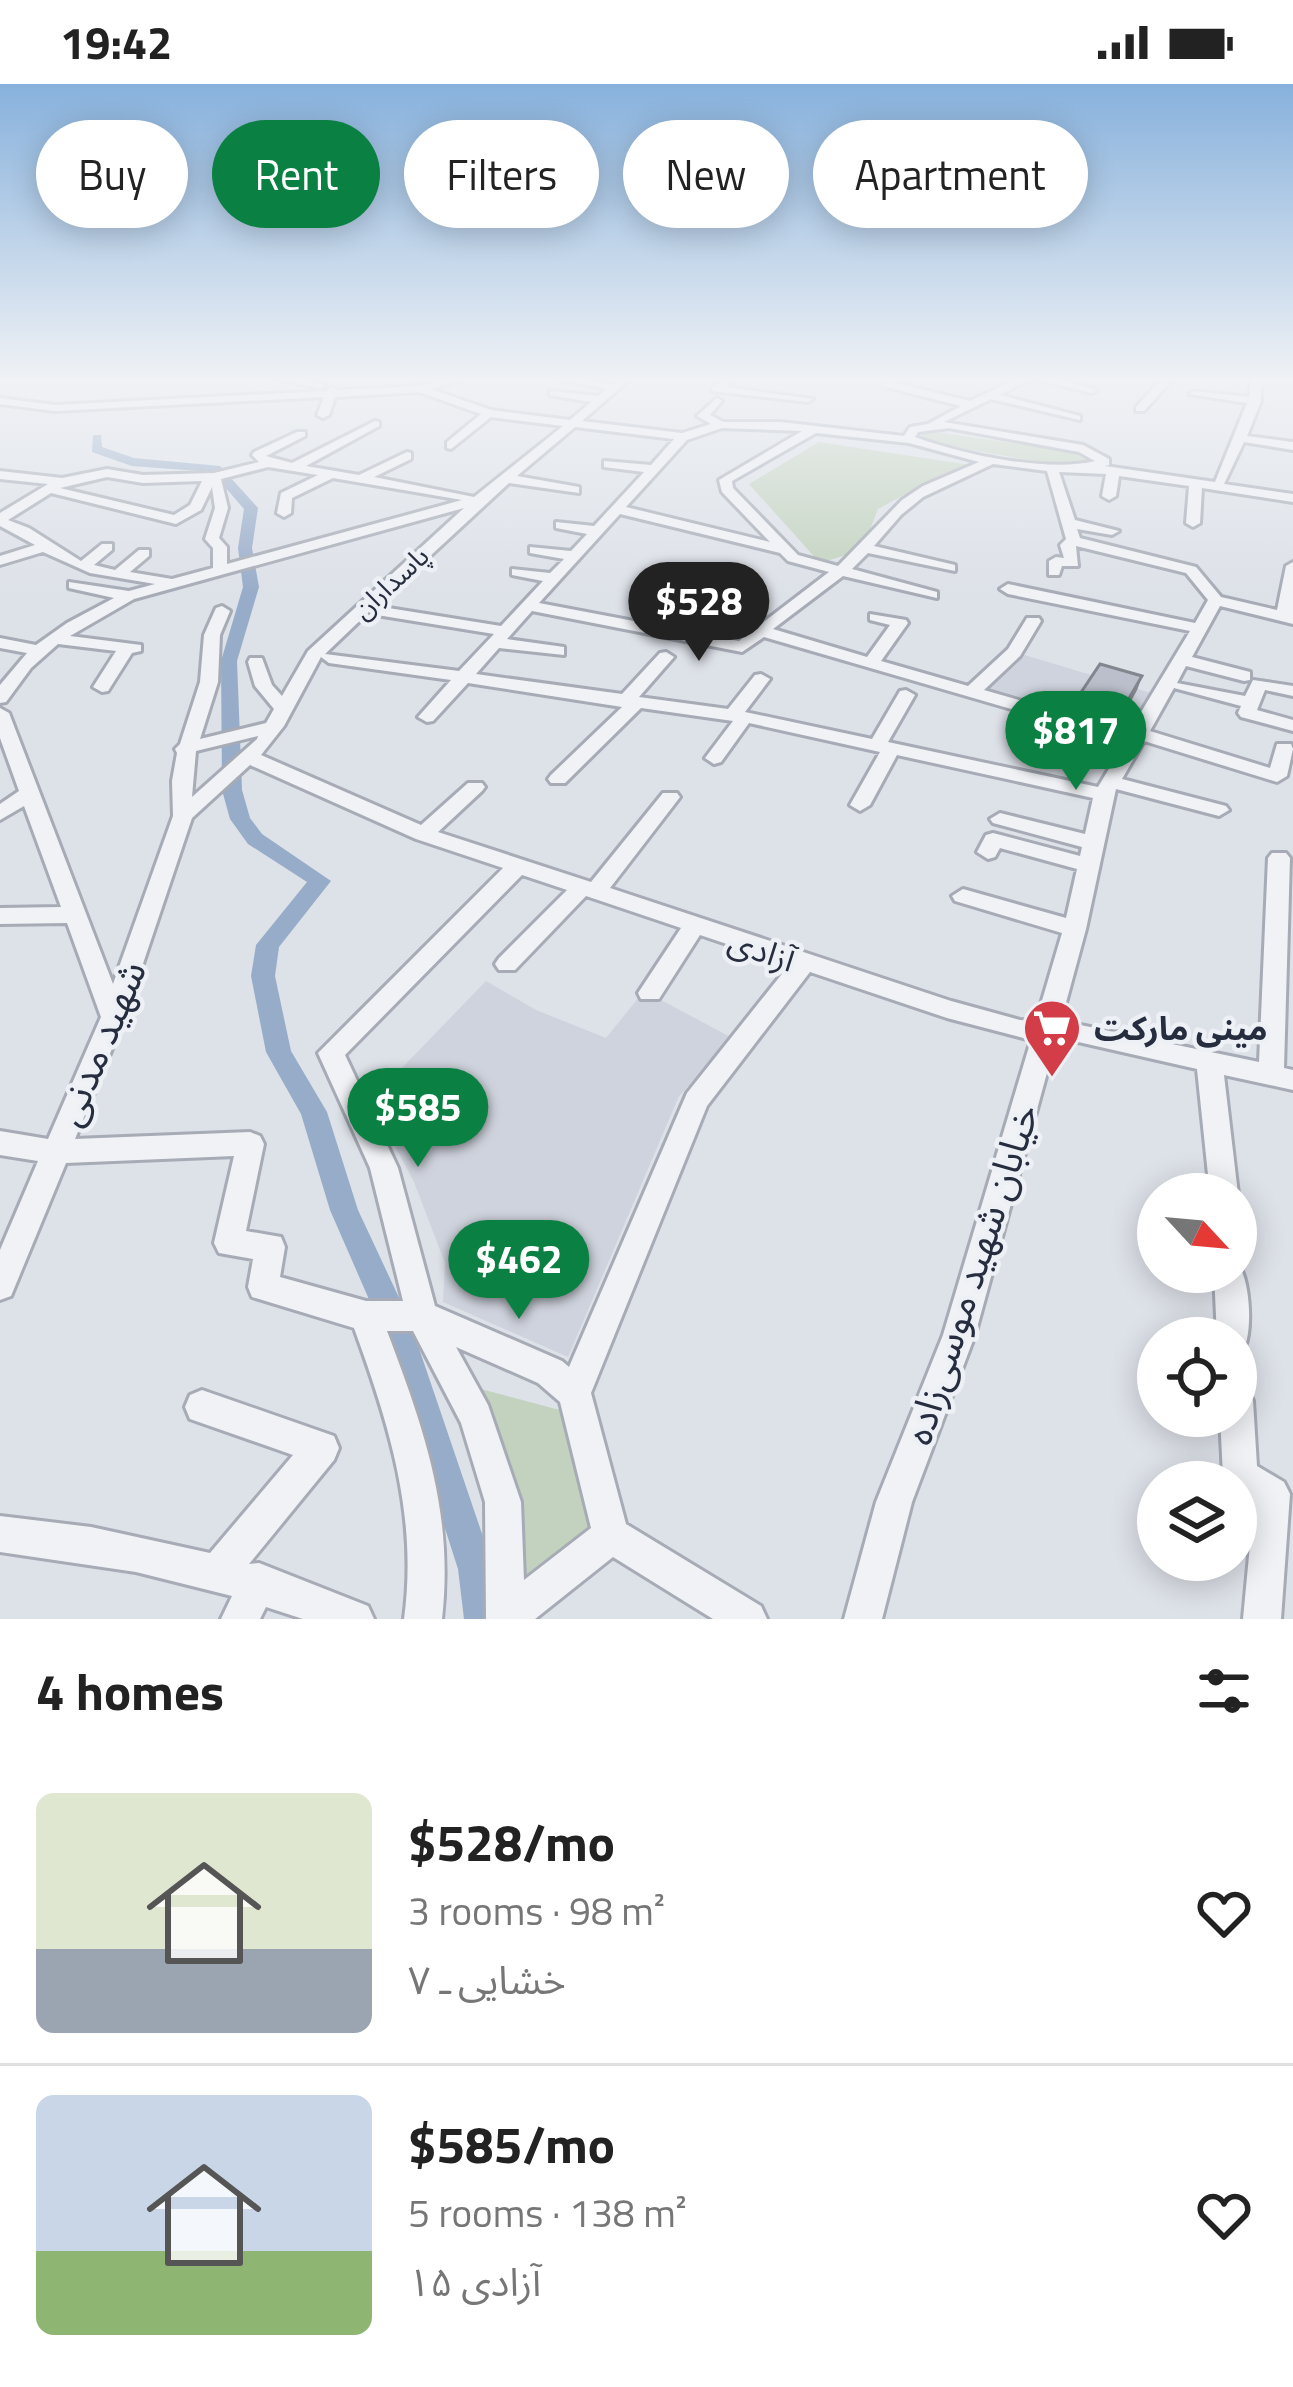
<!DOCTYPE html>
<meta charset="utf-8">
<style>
:root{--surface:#fff;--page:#f2f2f2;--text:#222;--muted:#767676;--line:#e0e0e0;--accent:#0b8043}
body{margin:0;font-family:"Titillium Web","Noto Sans Arabic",sans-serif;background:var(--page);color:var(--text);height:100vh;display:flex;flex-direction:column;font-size:45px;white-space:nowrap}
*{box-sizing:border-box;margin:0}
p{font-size:39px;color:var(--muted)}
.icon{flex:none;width:66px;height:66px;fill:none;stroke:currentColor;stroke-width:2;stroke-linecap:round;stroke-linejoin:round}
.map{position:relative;height:1535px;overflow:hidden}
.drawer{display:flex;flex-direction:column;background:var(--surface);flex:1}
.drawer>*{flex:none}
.top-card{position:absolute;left:36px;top:36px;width:1221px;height:108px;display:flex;gap:24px}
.needle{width:78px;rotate:116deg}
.controls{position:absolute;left:1137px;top:1089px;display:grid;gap:24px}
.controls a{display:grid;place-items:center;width:120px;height:120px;border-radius:50%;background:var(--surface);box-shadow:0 6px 30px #0003;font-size:60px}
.price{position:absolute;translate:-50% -102px;padding:0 27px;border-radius:42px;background:var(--accent);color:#fff;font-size:39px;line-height:78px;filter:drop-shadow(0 3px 6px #0008)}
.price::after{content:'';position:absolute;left:50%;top:72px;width:36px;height:27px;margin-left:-18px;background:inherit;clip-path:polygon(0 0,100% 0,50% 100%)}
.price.active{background:#222;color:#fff}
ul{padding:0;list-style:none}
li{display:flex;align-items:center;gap:36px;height:300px;padding:0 36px}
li+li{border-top:3px solid var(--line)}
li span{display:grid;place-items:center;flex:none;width:336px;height:240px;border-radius:18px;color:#555}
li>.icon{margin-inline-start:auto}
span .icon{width:144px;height:144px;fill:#fffc;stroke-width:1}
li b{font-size:51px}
h2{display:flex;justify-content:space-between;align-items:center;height:144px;padding:0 36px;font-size:51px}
.tag{padding:0 42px;border-radius:54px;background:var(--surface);box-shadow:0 6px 30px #0003;font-size:42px;line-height:108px}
.tag.active{background:var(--accent);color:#fff}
.status{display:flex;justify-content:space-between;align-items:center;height:84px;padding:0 60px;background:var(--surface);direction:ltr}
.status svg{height:33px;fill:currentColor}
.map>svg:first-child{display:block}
</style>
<div class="status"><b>19:42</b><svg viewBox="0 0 49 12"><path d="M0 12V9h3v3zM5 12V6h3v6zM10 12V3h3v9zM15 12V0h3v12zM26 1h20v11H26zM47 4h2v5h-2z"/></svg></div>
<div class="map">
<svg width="1293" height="1535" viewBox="0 0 1293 1535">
<rect width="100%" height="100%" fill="#dde1e8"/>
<g fill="#cfd3dd">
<polygon points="1014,568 1161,612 1133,655 974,606"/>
<polygon points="486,897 536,926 606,954 644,907 734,955 679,1012 568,1273 443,1218 445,1179 414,1098 371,1016"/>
</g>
<g fill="#c2d2be">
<polygon points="927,347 1078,368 1095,377 1051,380 933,359 920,354"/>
<polygon points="819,358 977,382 937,393 878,425 862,466 820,479 749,400"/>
<polygon points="473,1303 567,1328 599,1447 519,1506"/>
</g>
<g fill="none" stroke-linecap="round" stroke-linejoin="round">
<polygon fill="#97acc9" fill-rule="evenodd" points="93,351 101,351 102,363 134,374 220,382 258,424 252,464 259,503 237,577 242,706 250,734 262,750 331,797 279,863 275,892 291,967 327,1028 358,1126 409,1235 494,1485 502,1535 464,1535 458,1485 378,1236 330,1126 301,1030 266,968 251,892 256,861 307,798 248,760 230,735 222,706 221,577 243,503 238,464 244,425 212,388 132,382 92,368"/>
<defs>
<g id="minor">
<polygon points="277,295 300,295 325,301 320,304"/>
<path d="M448,295H465L431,305L491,326L570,336L591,318L550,311V307L598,312L607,305L556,295L613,300L619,295H630L582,337L682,349L711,340L697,332L717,314L722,317L710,331L723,338H780L904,352L910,343L928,340L961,322L882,302L887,295H899L895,299L970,317L1017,295H1030L1000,311L1080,332V336L991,315L944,338L1083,361L1109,375V381L1105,382L1215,398L1247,319L1189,310L1194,307L1249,313L1251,295H1261V317L1247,352L1293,358V366L1244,358L1224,400L1293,410V418L1202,404L1200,439L1193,443L1186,439L1189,402L1119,392L1116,412L1109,416L1102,412L1106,390L1059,388L1075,436L1119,447L1112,451L1077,445L1080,454L1196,483L1221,513L1277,526L1286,482L1293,478V540L1220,522L1192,573L1250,588V596L1244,597L1186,582L1177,599L1245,612L1253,596L1293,602V612L1265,606L1257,626L1293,636V647L1241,633L1238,629L1241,622L1174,604L1150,647L1270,684L1277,660H1291L1293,665L1287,692L1277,698L1144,657L1122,695L1226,722L1229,726L1219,732L1116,705L1086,845L1061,937L1259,978L1268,774L1272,769H1286L1290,774L1284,984L1293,986V1006L1224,991L1238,1110L1236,1115V1110H1210L1197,985L1074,957L1056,956L975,1251L912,1418L882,1535H844L876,1418L943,1251L1031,956L947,934L810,888L707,1022L591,1309L626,1440L761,1522L767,1535H713L613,1473L535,1535H486L485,1418L461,1339L413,1247H387C424,1344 454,1430 442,1535H404C418,1432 389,1340 354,1244L252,1213L248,1203L253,1175L219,1169L214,1159L234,1072L66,1079L11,1212L0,1216V1166L38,1077L0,1071V1047L48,1055L101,933L67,839L0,840V824L61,823L24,722L0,736V720L19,707L0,654V624L9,629L113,900L173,732L172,697L177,669L175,665L180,660L200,598L204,551L216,524L222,522L230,527L220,551L218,598L200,655L266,639L274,625L255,602L248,578L250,574H262L272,601L282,612L308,567L464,424L134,515L70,552L141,561V567L132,569L108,607L102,608L93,603L116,567L58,560L31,584L6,618L0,619V601L27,569L0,564V554L36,561L67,539L114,514L69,504V498L129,507L155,500L90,489L43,468L0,481V472L35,461L0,442V429L48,400L0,395V387L62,394L107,385L143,391L214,389L259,378L252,371L254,368L297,348H305V352L266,372L292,379L375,337L379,338V342L306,382L359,391L407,368L411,369V375L374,393L474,413L563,342L491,333L451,365L447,364V358L481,330L419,308L335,313L329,331L323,334L317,331L324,313L55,327L0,320V314L55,321L326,307L332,303L337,306L420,302ZM575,343L674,355L651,381L604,377V383L644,388L594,442L556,438V444L587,450L571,467L530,463V469L564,475L550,489L512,485V491L543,497L501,542L376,522L509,399L579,409V403L517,392ZM722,344L802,347L719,396L722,408L770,458L626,423L687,356ZM949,344L1079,368L1095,377C1047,389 961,370 915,353L918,348ZM816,349L909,359L979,378L923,402L902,416L838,482L798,471L733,404L732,397ZM993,380L1047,387L1066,455L1060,461L1064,474L1056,473L1049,477V491H1059L1062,482H1078L1076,462L1186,489L1208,516L1195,539L1008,500L1000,505L1008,510L1190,547L1129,648L984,606L1020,572L1041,537L1039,534H1027L1008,565L968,602L881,577L908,539L906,536L870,530V536L890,541L867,573L773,545L843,492L937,514V508L852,485L868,469L955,487V481L874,462L901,431L923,413ZM268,383L318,391L281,409L277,429L284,433L291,429L292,414L333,394L462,416L227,480V463L219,454L228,424L221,395ZM107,393L143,399L202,397L190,421L174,431L60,404ZM212,403L215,424L205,455L213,464V484L172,495L130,488L149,472V466H139L115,486L94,481L112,466V460H102L81,477L29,444L8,436L51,409L176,440L201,426ZM620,430L780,469L788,477L829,488L739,557L539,519ZM370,527L377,531L494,550L459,587L325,570ZM532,527L742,568L764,553L1125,658L1098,703L888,658L915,611L906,606L900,607L872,655L745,628L770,595L761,590L755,591L728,625L639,613L674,573L666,568L660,569L622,610L476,590L499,564L564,571V563L507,555ZM321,573L329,579L451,596L418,633L427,638L433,637L468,599L622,623L551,691L548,695L551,699H565L641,624L733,637L705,674L714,680L721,678L749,639L880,668L850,721L860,727L870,721L897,671L1093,714L1085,750L1000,729L990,735L993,739L1082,763L1080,772L993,749L986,751L977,768L988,775L995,773L1000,764L1077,785L1066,834L963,805L952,812L955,817L1062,849L1036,937L1020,936L951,917L610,804L677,717L680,713L677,709H663L591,798L438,748L482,707L485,703L482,699H468L421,741L261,671L284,642ZM258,652L257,655L192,713L196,667ZM250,681L416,755L503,784L318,969L370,1084L403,1217H366L280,1193L285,1163L281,1153L246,1147L264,1060L260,1052L250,1048L75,1055L125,933L192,734ZM522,791L567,806L499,874L495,880L499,886H515L586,812L681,844L638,909L641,915H659L700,851L789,881L687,1009L569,1283L562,1277L435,1222L398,1084L345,971ZM456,1263L538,1299L560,1318L591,1444L524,1496L521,1418L488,1321Z"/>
<polygon points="724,295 733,297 726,303 813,315 808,318 712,307 712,303"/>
<polygon points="1035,295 1054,295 1097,306 1092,309"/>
<polygon points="1162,295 1173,295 1144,327 1136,327 1136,323"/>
<path d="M1236,1177C1250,1193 1253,1244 1244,1265L1236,1268V1254H1217L1214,1188H1236Z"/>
<polygon points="1236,1300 1248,1305 1253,1317 1257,1382 1284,1398 1290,1410 1281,1535 1243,1535 1254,1419 1236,1409 1236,1398 1225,1398 1223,1392 1220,1332 1236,1332"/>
<polygon points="202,1306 334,1352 339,1364 334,1376 249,1480 259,1479 368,1522 374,1535 303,1535 266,1523 260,1535 221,1535 232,1512 136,1488 0,1468 0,1432 91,1443 210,1469 293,1371 190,1335 185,1323 190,1311"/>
</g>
</defs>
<use href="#minor" stroke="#a6abb5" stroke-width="6"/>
<use href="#minor" fill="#f0f2f6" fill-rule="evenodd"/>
</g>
<polygon fill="#a0a4af" points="1142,592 1137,606 1118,641 1074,627 1078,613"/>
<polygon fill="#82868e" points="1142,592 1137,606 1118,641 1122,626"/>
<polygon fill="#babfcb" stroke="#82868e" stroke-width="3" points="1100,580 1142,592 1122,626 1078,613"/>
<linearGradient id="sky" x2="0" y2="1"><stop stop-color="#87b1dc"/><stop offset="0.58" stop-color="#f0f2f5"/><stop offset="1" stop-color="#f0f2f5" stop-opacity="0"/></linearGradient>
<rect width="1293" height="510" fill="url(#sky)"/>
<defs>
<symbol id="supermarket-pin" viewBox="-11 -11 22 30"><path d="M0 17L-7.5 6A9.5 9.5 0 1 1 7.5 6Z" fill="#d23d48" stroke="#edf0f5"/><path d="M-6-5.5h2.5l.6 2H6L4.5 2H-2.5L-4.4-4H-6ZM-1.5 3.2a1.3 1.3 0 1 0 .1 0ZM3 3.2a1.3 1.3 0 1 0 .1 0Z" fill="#fff"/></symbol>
</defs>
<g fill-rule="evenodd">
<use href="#supermarket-pin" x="1019" y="911" width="66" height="90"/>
</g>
<g text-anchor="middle" stroke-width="9" stroke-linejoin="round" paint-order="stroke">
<g font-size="27" fill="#262d3f" stroke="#edf0f5">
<text transform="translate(391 499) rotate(-43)" y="9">پاسداران</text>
</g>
<g font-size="33" fill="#262d3f" stroke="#edf0f5">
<text transform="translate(762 866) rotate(19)" y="12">آزادی</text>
</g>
<g font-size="33" font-weight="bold" fill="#262d3f" stroke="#edf0f5" text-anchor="start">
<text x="1094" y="956">مینی مارکت</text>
</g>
<g font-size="39" fill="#262d3f" stroke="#edf0f5">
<text transform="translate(100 959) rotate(-67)" y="14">شهید مدنی</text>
<text transform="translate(971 1190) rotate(-72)" y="14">خیابان شهید موسی‌زاده</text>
</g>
</g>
</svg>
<div class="controls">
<a><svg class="needle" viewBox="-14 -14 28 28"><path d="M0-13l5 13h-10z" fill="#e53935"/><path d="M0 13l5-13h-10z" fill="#767676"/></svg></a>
<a><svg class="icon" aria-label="locate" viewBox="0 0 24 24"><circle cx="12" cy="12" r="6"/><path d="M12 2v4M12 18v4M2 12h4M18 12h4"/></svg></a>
<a><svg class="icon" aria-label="layers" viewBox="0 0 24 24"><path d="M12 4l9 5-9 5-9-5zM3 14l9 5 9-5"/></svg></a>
</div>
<b class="price active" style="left:699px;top:580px">$528</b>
<b class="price" style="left:1076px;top:709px">$817</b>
<b class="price" style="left:418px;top:1086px">$585</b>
<b class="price" style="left:519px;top:1238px">$462</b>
<div class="top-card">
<a class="tag">Buy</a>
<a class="tag active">Rent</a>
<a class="tag">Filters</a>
<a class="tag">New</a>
<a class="tag">Apartment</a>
</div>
</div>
<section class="drawer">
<h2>4 homes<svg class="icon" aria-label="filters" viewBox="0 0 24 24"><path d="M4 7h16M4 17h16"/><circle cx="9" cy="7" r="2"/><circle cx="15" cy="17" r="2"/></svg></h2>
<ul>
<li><span style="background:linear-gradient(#dfe7d0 65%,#9aa5b1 0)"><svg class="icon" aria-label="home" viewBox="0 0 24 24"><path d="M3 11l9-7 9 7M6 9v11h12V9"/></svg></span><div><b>$528/mo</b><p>3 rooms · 98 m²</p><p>خشایی ـ ۷</p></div><svg class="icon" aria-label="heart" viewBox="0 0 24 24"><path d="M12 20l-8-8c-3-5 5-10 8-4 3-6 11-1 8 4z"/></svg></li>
<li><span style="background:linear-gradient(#c9d6e8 65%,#8fb573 0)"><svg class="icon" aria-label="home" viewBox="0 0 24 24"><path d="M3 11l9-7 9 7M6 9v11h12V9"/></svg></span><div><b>$585/mo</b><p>5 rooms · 138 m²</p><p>آزادی ۱۵</p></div><svg class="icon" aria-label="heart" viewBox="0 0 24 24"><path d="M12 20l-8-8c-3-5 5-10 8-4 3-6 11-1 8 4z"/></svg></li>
</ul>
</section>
